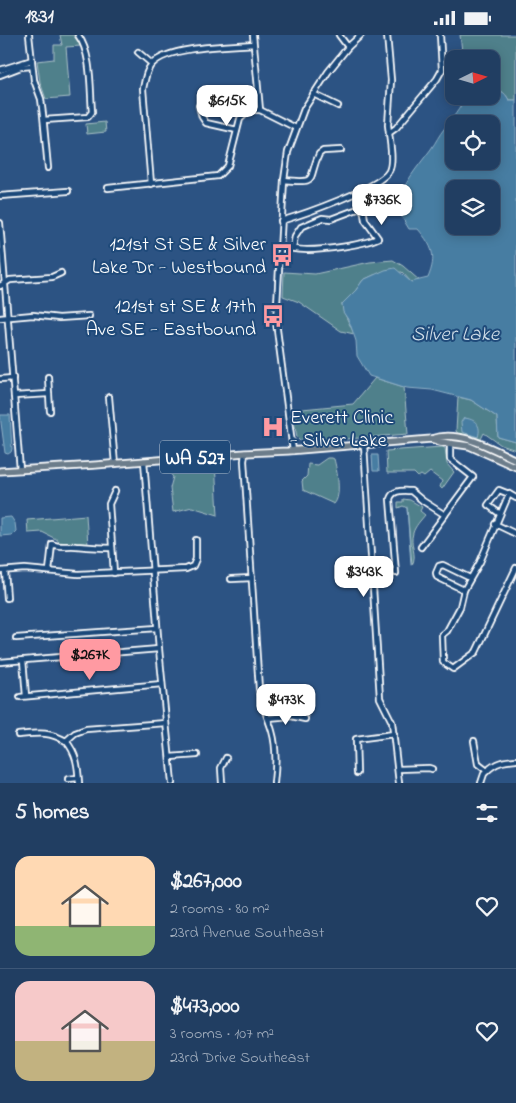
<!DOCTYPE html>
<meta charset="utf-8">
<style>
:root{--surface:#213e62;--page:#2d496b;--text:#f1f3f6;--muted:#a2aebe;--line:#3e5777;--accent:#ff9aa2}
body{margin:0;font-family:"Indie Flower",sans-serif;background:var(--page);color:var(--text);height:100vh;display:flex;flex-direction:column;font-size:19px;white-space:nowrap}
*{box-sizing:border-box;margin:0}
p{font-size:16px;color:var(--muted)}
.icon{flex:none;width:28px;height:28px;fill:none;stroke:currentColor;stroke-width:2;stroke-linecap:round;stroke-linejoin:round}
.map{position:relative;height:748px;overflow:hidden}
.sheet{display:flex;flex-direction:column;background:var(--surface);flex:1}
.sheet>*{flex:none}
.needle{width:32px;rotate:85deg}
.fabs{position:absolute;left:445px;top:15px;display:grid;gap:10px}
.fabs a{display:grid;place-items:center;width:55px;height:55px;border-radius:10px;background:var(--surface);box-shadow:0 2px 12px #0003,0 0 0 1px var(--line);font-size:25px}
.price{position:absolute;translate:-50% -42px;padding:0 11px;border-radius:10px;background:#fff;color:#222;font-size:16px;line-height:32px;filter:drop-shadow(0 1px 2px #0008)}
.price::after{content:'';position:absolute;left:50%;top:30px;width:15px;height:11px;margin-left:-8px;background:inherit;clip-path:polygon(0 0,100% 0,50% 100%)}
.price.current{background:var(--accent);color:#111}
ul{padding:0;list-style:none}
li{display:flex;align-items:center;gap:15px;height:125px;padding:0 15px}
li+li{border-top:1px solid var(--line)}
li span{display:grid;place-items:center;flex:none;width:140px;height:100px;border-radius:15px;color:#555}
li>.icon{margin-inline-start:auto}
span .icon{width:60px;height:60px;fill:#fffc;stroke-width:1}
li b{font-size:21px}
h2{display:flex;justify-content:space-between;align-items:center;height:60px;padding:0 15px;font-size:21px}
.status{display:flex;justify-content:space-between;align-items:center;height:35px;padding:0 25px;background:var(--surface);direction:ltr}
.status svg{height:14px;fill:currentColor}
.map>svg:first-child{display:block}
</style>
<div class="status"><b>18:31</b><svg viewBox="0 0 49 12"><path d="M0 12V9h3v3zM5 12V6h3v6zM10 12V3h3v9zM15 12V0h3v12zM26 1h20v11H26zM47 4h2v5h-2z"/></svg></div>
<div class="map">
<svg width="516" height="748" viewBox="0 0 516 748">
<rect width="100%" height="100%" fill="#2c5383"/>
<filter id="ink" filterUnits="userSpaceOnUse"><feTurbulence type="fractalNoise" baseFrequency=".02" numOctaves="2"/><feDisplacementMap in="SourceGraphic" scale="10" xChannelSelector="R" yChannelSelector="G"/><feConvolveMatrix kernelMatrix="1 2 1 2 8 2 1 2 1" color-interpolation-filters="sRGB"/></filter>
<g filter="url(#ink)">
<g fill="#50808b" stroke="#a8c0c5">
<polygon points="60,0 73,0 81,11 66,12 70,62 46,64 40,47 37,26 54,24 54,10 62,10"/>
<path d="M460,0H516V65H509C504,56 501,55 491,55V24H463Z"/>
<polygon points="105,87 106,97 87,99 86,89"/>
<path d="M393,225L403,231L420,246L411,247L402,237L374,240L363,245L356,255L342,269C344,280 350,289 354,299L341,296L299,267L283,261L284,237L315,239L370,227Z"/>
<polygon points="375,343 404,352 408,399 334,405 319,403 300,405 297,402 292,375 353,369"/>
<polygon points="458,362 471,365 497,382 498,402 516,407 516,415 501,410 484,398 480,406 459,400 456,396"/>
<polygon points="442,412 445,413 447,429 454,437 442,454 440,452 442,446 430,437 424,442 421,440 418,442 414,438 387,438 386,416"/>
<path d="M327,423H332L334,424C337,435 342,461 334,469L303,455L302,446L307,441L308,429L317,430Z"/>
<polygon points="215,427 218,480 192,472 173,477 170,453 173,442 165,432"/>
<path d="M403,464L410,465L422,472L420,476L425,480C421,485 415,491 413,498C409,510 418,519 412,530L407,473L403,471L398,473V467H403Z"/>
<polygon points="86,480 88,510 59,510 58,505 42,497 28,498 27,485"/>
</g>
<g fill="#467da2" stroke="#90b1c7" fill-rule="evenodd">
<path d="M491,55C501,55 504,56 509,65H516V407L498,402L497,382L471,365L432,355L407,353L369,341L357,321L356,306L349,286L343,277L342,269L356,255L363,245L385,235L395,233L411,247L428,243C437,221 433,212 418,194H409L397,174C401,150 417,133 431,114C436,107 439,100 444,94C452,83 461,74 465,61H491ZM454,89H491V126H454ZM454,154H491V191H454Z"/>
<polygon points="0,380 10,380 12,414 11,417 8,419 5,418"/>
<path d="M464,383C475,384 482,390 478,402L462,397L461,387Z"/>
<polygon points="372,420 378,420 379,436 373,436"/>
<polygon points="11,482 15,488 16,496 12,500 0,501 0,483"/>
</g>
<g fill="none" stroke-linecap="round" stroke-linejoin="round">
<polyline stroke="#90b1c7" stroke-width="1" points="407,472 411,530"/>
<defs>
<g id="minor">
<polyline points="29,0 34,45 41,64 43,80 48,133"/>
<polyline points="253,0 260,75"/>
<polyline points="339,0 348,12"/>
<polyline points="387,0 391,45 388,90 389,98"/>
<polyline points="138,17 152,29"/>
<polyline points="0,35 32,25"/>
<polyline points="0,40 21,32 32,31"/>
<polyline points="313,59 338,71"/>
<polyline points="199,71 202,82 206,88 237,95"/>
<path d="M44,85L88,82L92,77C90,53 92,19 78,0"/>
<path d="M284,145C320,149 307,144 319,119L323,116L341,115"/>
<path d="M151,149L143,54C145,45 146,35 152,29C169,11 229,11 253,9"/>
<polyline points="108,153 218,141 228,131 240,84 250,75 260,75 296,93"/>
<polyline points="0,161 68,156"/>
<path d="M281,186C301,180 380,153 389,136C394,126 390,109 389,98L396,93L437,44L442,35L440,0"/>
<polyline points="0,188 20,435"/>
<path d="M279,212C289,213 298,215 307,215C324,215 363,210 378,203L365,185L363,172L331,184L322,183L301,192L295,201L293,213"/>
<polyline points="0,251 10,245 52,242 61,238"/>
<polyline points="0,283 33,280 59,283 89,281"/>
<polyline points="48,342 50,376"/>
<polyline points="0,344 13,343"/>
<polyline points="14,361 49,359"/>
<polyline points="109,362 115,429"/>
<polyline points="364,410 380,663 392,687 399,748"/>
<polyline points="293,416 276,287 284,145 288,117 304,74 328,37 348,12 361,0"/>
<path d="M245,418L244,426L259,654C261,669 268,682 272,696C277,713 276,731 274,748"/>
<polyline points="144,426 159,614 172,748"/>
<polyline points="509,459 516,463"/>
<polyline points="500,479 488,470 499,455 509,459 480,527 464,555 460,572 447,596 442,600 443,627 453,634 476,617 516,533"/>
<polyline points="495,489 516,499"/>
<polyline points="421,512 473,442 450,424 450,408"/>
<polyline points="0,536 25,534 78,539 186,534 193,531 196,524 196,505"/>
<polyline points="5,536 7,563"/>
<path d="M49,536L52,509C60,513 67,510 76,511C88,512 100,513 112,513"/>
<polyline points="114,538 109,469 115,456"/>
<path d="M396,538L390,464C393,454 403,456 411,456L423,466L445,480"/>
<polyline points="231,544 252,543"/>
<polyline points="464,555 437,542 436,538 439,531 443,530 470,543"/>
<polyline points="16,603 157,593"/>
<polyline points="23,625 26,661"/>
<polyline points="0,627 159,614"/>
<polyline points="20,662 162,649"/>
<polyline points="268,683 291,681 305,684"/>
<path d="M18,700C39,698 48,696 66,706L75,698L86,694L166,688"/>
<path d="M66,706C77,719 78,732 79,748"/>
<polyline points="474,706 478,729 487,736 484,739 481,748"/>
<polyline points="170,722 197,720"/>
<polyline points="398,734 429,733 432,734"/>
<path d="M487,736C496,727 504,726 516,725"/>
<polyline points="357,738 356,704 394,699"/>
<polyline points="68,744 78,743"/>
<polyline points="222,748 221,733 226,723"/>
</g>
<g id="major">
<polyline points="431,404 440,407 469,411 516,432"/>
<path d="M0,436L96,430L245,418L288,416L431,404C459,394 491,413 516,425"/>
</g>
</defs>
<use href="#minor" stroke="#fff" stroke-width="8"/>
<use href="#major" stroke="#fff" stroke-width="9"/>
<use href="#minor" stroke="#1f4a7a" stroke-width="4.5"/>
<use href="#major" stroke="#6c7d8b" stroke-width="5.5"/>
</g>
</g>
<defs>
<symbol id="bus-bare" viewBox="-9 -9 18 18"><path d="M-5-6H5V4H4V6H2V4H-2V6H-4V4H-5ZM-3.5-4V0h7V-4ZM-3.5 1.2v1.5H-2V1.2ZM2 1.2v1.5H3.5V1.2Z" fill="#ff9aa2" stroke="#1f4a7a" stroke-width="2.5" paint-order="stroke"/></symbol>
<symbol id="hospital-bare" viewBox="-9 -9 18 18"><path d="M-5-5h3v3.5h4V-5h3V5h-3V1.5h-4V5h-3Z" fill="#ff9aa2" stroke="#1f4a7a" stroke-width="2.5" paint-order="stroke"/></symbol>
</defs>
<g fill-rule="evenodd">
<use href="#bus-bare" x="266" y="204" width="32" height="32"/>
<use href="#bus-bare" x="257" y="265" width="32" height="32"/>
<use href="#hospital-bare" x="257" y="376" width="32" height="32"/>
</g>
<g text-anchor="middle" stroke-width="4" stroke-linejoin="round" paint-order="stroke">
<rect fill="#1f4a7a" stroke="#bcc9d7" stroke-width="1" x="160" y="405.5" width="70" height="33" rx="4"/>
<g font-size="19" font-weight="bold" fill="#fff">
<text x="195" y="429">WA 527</text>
</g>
<g font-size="20" fill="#fff" stroke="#1f4a7a" text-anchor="end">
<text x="266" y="215">121st St SE &amp; Silver<tspan x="266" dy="23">Lake Dr - Westbound</tspan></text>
<text x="256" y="277">121st st SE &amp; 17th<tspan x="256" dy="23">Ave SE - Eastbound</tspan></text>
<text x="290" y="388" text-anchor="start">Everett Clinic<tspan x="290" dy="23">- Silver Lake</tspan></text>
</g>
<g font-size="21" font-style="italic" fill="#d1dee8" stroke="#1f4a7a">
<text x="455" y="305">Silver Lake</text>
</g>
</g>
</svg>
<div class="fabs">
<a><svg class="needle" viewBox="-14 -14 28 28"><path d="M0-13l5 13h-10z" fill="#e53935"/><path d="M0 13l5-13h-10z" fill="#a2aebe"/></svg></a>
<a><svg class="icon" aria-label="locate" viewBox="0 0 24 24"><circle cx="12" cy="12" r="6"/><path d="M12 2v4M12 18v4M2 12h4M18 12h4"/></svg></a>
<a><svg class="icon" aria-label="layers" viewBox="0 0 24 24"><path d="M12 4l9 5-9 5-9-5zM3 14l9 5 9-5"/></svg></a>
</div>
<b class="price" style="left:227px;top:92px">$615K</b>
<b class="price" style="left:382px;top:191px">$736K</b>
<b class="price" style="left:364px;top:563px">$343K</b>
<b class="price current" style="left:90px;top:646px">$267K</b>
<b class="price" style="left:286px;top:691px">$473K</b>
</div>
<section class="sheet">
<h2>5 homes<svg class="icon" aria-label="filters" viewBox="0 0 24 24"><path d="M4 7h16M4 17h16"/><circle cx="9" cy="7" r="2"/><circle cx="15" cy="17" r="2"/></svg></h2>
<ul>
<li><span style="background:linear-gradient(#ffd9b3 70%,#8fb573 0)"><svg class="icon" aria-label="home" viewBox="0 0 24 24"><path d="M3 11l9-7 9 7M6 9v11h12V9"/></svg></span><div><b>$267,000</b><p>2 rooms · 80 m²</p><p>23rd Avenue Southeast</p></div><svg class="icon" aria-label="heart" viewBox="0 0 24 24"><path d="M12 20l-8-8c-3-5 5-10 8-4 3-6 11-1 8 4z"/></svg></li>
<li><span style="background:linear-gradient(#f6c9c9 60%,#c2b280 0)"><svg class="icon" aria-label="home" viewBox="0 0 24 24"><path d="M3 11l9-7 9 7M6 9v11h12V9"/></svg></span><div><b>$473,000</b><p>3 rooms · 107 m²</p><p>23rd Drive Southeast</p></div><svg class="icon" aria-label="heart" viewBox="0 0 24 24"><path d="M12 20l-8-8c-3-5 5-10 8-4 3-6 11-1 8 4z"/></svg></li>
</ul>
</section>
